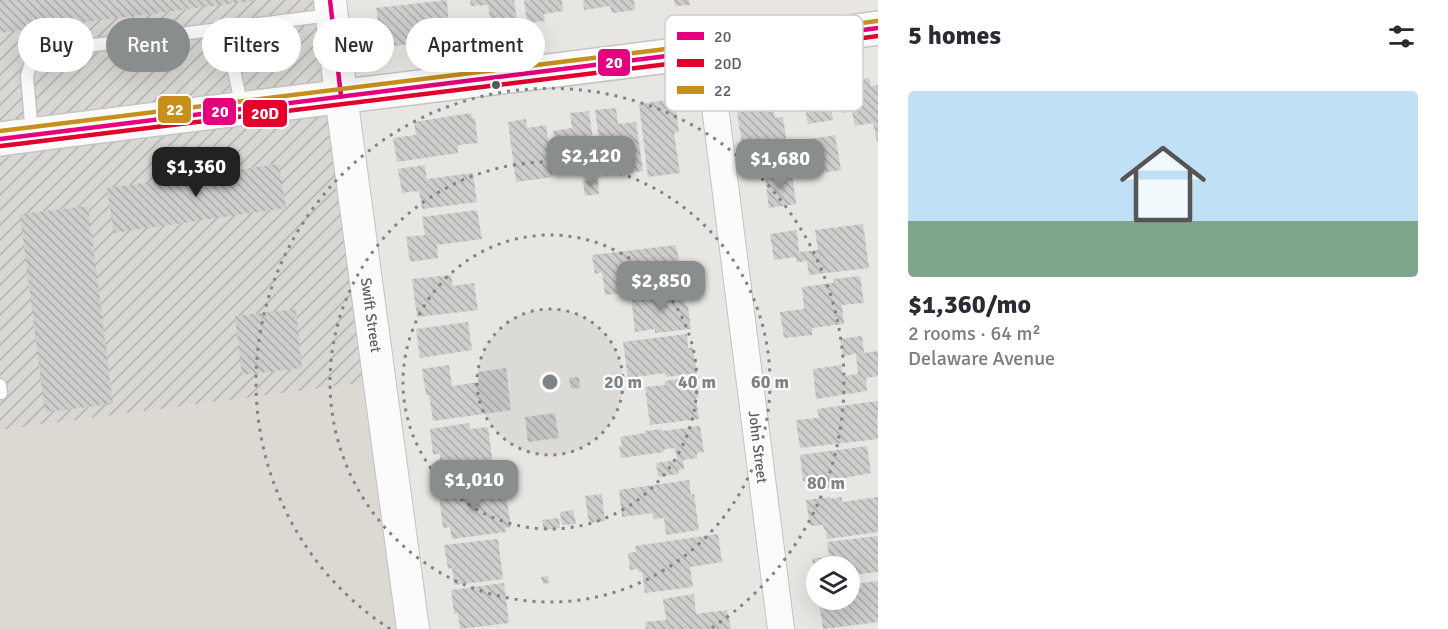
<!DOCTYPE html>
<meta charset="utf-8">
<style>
:root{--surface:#fff;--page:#f2f2f3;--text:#2b2b33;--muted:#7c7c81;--line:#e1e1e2;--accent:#8a8d8e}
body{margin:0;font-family:Signika,sans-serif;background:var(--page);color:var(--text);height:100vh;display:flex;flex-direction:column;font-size:22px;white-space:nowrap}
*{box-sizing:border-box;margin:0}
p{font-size:20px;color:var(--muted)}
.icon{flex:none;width:33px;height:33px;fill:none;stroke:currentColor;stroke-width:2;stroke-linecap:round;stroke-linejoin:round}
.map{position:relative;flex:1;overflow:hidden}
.drawer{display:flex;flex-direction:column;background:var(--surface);width:570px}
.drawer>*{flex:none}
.hud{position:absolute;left:18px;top:18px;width:570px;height:54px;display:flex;gap:12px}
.tools{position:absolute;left:806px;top:556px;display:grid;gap:12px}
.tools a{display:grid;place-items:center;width:54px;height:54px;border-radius:50%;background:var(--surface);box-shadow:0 6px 24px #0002;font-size:30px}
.price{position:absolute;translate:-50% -51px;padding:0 14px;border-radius:12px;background:var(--accent);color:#fff;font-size:20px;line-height:39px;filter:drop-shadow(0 2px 3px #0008)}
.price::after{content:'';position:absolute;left:50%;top:36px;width:18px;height:14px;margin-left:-9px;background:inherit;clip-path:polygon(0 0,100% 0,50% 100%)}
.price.active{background:#222;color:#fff}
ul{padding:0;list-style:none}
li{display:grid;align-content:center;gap:12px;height:318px;padding:0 30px}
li+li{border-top:2px solid var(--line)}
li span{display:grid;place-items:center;height:186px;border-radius:6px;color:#555}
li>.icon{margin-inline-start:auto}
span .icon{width:108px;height:108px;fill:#fffc;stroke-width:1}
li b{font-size:26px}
h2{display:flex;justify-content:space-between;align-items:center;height:72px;padding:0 30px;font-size:26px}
.chip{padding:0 21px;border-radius:27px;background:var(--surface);box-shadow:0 6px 24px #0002;font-size:21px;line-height:54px}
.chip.active{background:var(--accent);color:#fff}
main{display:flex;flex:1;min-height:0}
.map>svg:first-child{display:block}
</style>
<main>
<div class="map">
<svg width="878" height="629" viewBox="0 0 878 629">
<defs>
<pattern id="industrial-furrows" width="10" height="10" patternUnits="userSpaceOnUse" patternTransform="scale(1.5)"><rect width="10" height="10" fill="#d9d7d3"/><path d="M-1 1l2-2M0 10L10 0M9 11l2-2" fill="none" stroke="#b3b2af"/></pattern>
<pattern id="building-back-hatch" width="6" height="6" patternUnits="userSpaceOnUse" patternTransform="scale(1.5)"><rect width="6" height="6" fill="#cfcdcb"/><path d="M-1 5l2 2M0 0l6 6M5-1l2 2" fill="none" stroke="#abaaa8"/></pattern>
</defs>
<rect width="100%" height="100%" fill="#e8e6e2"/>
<polygon fill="url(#industrial-furrows)" points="0,0 326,0 377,381 0,430"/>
<polygon fill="#dcd8d2" points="377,381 409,629 0,629 0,430"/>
<g fill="url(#building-back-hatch)">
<polygon points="0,0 252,0 252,1 0,33"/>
<polygon points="447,0 449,29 429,33 431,42 382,47 376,8"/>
<polygon points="470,0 514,0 517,22 491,25 488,5 471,6"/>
<polygon points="524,0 562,0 563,11 544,14 545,21 527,23"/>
<polygon points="583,0 634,0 635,10 612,13 610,6 584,10"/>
<polygon points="674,0 689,0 690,5 675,6"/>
<polygon points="869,78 871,86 878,85 878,142 877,142 873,123 855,126 852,111 842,113 837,82"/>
<polygon points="829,92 833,120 808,124 803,95"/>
<polygon points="771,93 775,118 783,117 789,159 751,164 747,142 742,143 735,99"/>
<polygon points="675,99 679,132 674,133 680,173 648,177 639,104"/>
<polygon points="616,108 618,124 636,122 643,171 604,176 595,110"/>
<polygon points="589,111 597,170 560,175 553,131 572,128 570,113"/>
<polygon points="471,113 472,118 475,118 478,143 458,145 458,153 397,162 393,138 416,135 414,122"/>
<polygon points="526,119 527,128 546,125 553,177 516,182 508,122"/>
<polygon points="835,135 841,170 809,175 804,140"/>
<polygon points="279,164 286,208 114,233 107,188"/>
<polygon points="425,165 427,179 473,173 477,202 422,209 419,191 402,193 398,169"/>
<polygon points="792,173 796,204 769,208 765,177"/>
<polygon points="598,178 599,194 585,196 583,181"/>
<polygon points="88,206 113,404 45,412 20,214"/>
<polygon points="477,210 482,239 437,245 438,258 410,262 406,237 425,235 422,217"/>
<polygon points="863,224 869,268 809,275 807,261 796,262 796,257 774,260 770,234 797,230 799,252 818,250 815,230"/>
<polygon points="676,245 680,264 683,264 686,284 605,295 602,272 595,274 592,255"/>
<polygon points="451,275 453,286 474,283 478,310 417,317 412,279"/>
<polygon points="860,276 864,303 842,305 844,324 812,328 812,335 784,338 780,312 804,309 802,287 833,283 833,279"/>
<polygon points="683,289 686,306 688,306 691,329 655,333 655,329 635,332 631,295"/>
<polygon points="296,309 302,368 242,375 235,316"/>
<polygon points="468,322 472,350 420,358 416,329"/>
<polygon points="687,334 688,348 693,347 697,373 666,377 665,373 628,378 623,342"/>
<polygon points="862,336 864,353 878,351 878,376 866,378 867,391 816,399 813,369 841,365 843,376 858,374 856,354 843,356 840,339"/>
<polygon points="449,365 452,386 479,382 478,372 506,368 511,410 433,421 429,395 426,395 422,369"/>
<polygon points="579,377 580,388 571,389 569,378"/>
<polygon points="696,377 699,397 696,398 699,419 650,425 645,387 665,385 665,381"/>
<polygon points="878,401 878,417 877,417 878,439 800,448 796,420 819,418 817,409"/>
<polygon points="555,413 559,438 528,442 525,417"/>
<polygon points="469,423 470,429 488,427 494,473 439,481 436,460 440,459 440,454 433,454 430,429"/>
<polygon points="700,426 704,452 697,453 697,458 683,460 684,469 678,470 679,474 658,477 656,463 677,460 675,448 664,449 664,452 621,458 619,446 622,445 620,437 645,433 645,431 662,429 663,431"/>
<polygon points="867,446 871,473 844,478 845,486 821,488 819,480 803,481 800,455"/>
<polygon points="689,480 691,495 694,494 699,530 666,535 664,518 654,519 652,513 622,517 619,490"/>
<polygon points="464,484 466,492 505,487 511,527 505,528 506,532 452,539 450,527 443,528 438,488"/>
<polygon points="602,494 605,521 589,523 585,496"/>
<polygon points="830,497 830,499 842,497 842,502 878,497 878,532 827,539 826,530 824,530 823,525 810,526 806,500"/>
<polygon points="573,510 576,524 562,525 560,512"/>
<polygon points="559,518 560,528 544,530 542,520"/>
<polygon points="718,534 722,562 690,567 693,587 645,593 642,572 639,572 638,569 630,570 628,553 636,552 635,546"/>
<polygon points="878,536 878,572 851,575 852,580 849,580 849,567 816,567 816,576 815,576 812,559 829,556 827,542"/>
<polygon points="498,539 503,579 454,585 452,568 448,569 444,545"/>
<polygon points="548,576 550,583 543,584 541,577"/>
<polygon points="878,581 878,622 823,629 819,603 831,600 849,600 849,585"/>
<polygon points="504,583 509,623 460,629 458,613 454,614 451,590"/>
<polygon points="694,594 696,614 727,610 731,629 646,629 645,622 666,620 663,599"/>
</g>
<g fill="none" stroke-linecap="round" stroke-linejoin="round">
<defs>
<g id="service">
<polyline points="223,29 235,75 242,107"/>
<polyline points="32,134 27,76 32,59 47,51 330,15"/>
<polyline points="0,385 1,393"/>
</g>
<polyline id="minor" points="708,51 781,629"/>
<polyline id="tertiary" points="330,0 341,96 413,629"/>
<path id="secondary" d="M0,139C293,101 586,69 878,28"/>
</defs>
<use href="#service" stroke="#c3c3c3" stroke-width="15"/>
<use href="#minor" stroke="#c3c3c3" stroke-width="28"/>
<use href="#tertiary" stroke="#c3c3c3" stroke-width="34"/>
<use href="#secondary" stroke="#c4c5c4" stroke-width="36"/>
<use href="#service" stroke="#fcfbfb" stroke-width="12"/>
<use href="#minor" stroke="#fcfbfb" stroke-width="26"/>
<use href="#tertiary" stroke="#fcfbfb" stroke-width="32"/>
<use href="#secondary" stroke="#fcfbfb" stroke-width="33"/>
<defs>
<g id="bus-1">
<polyline points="330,0 341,96"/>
<polyline points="0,139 659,57 878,28"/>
</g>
<polyline id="bus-2" points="1,146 660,65 878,36"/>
<polyline id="bus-3" points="0,131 658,50 877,21"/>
</defs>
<use href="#bus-1" stroke="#fff" stroke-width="9"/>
<use href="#bus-2" stroke="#fff" stroke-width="9"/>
<use href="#bus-3" stroke="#fff" stroke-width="9"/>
<use href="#bus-1" stroke="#e5007d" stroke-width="4.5"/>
<use href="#bus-2" stroke="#e4002b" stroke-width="4.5"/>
<use href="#bus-3" stroke="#c7901d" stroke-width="4.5"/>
</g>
<circle cx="550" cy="382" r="73" fill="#808385" fill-opacity=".12"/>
<g fill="none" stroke="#808385" stroke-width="3" stroke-dasharray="3 6">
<circle cx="550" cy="382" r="73"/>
<circle cx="550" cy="382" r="147"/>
<circle cx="550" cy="382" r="220"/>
<path d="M390 629A294 294 0 1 1 710 629"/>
</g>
<circle fill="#585d60" stroke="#fff" stroke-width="2" cx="496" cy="85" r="5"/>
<g text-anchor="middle" stroke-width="4.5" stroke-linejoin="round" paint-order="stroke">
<g font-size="15" fill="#585d60" stroke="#fff">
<text transform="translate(371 315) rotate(82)" y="5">Swift Street</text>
<text transform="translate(758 447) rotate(83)" y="5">John Street</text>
</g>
</g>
<rect x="665" y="15" width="198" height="96" rx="9" fill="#fff" stroke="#cdcecf" stroke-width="1.5"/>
<rect x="677" y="32" width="27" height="8" fill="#e5007d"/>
<rect x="677" y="59" width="27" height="8" fill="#e4002b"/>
<rect x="677" y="86" width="27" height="8" fill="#c7901d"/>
<g font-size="16" fill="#585d60">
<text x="714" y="42">20</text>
<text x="714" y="69">20D</text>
<text x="714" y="96">22</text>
</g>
<circle cx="550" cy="382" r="9" fill="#808385" stroke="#fff" stroke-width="3"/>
<g font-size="18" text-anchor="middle" font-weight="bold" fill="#808385" stroke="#fff" stroke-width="4.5" stroke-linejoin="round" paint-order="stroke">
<text x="623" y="388">20 m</text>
<text x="697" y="388">40 m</text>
<text x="770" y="388">60 m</text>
<text x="826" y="489">80 m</text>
</g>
<g stroke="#fff" stroke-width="2">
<rect x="597" y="48" width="34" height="29" rx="6" fill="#e5007d"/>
<rect x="157" y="95" width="35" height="29" rx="6" fill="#c7901d"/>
<rect x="202" y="97" width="35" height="29" rx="6" fill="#e5007d"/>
<rect x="242" y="99" width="46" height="29" rx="6" fill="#e4002b"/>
</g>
<g font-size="16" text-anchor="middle" font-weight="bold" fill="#fff">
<text x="614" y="68">20</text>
<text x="175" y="115">22</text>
<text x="220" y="117">20</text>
<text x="265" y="119">20D</text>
</g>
</svg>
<div class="tools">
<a><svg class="icon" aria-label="layers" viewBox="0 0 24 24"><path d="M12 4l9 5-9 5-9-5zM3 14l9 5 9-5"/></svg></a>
</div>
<b class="price" style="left:591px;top:187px">$2,120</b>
<b class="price" style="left:780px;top:190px">$1,680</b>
<b class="price active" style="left:196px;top:198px">$1,360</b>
<b class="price" style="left:661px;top:312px">$2,850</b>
<b class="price" style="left:474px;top:511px">$1,010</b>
<div class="hud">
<a class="chip">Buy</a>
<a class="chip active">Rent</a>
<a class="chip">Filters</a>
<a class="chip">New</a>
<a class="chip">Apartment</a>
</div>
</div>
<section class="drawer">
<h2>5 homes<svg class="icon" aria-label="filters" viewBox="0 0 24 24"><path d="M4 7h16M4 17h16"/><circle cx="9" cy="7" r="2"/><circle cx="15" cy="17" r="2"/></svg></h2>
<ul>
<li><span style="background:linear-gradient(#bfe0f5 70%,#7fa58c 0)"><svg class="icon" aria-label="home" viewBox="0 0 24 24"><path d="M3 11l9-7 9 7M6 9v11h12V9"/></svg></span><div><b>$1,360/mo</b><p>2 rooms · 64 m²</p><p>Delaware Avenue</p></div></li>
</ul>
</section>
</main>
